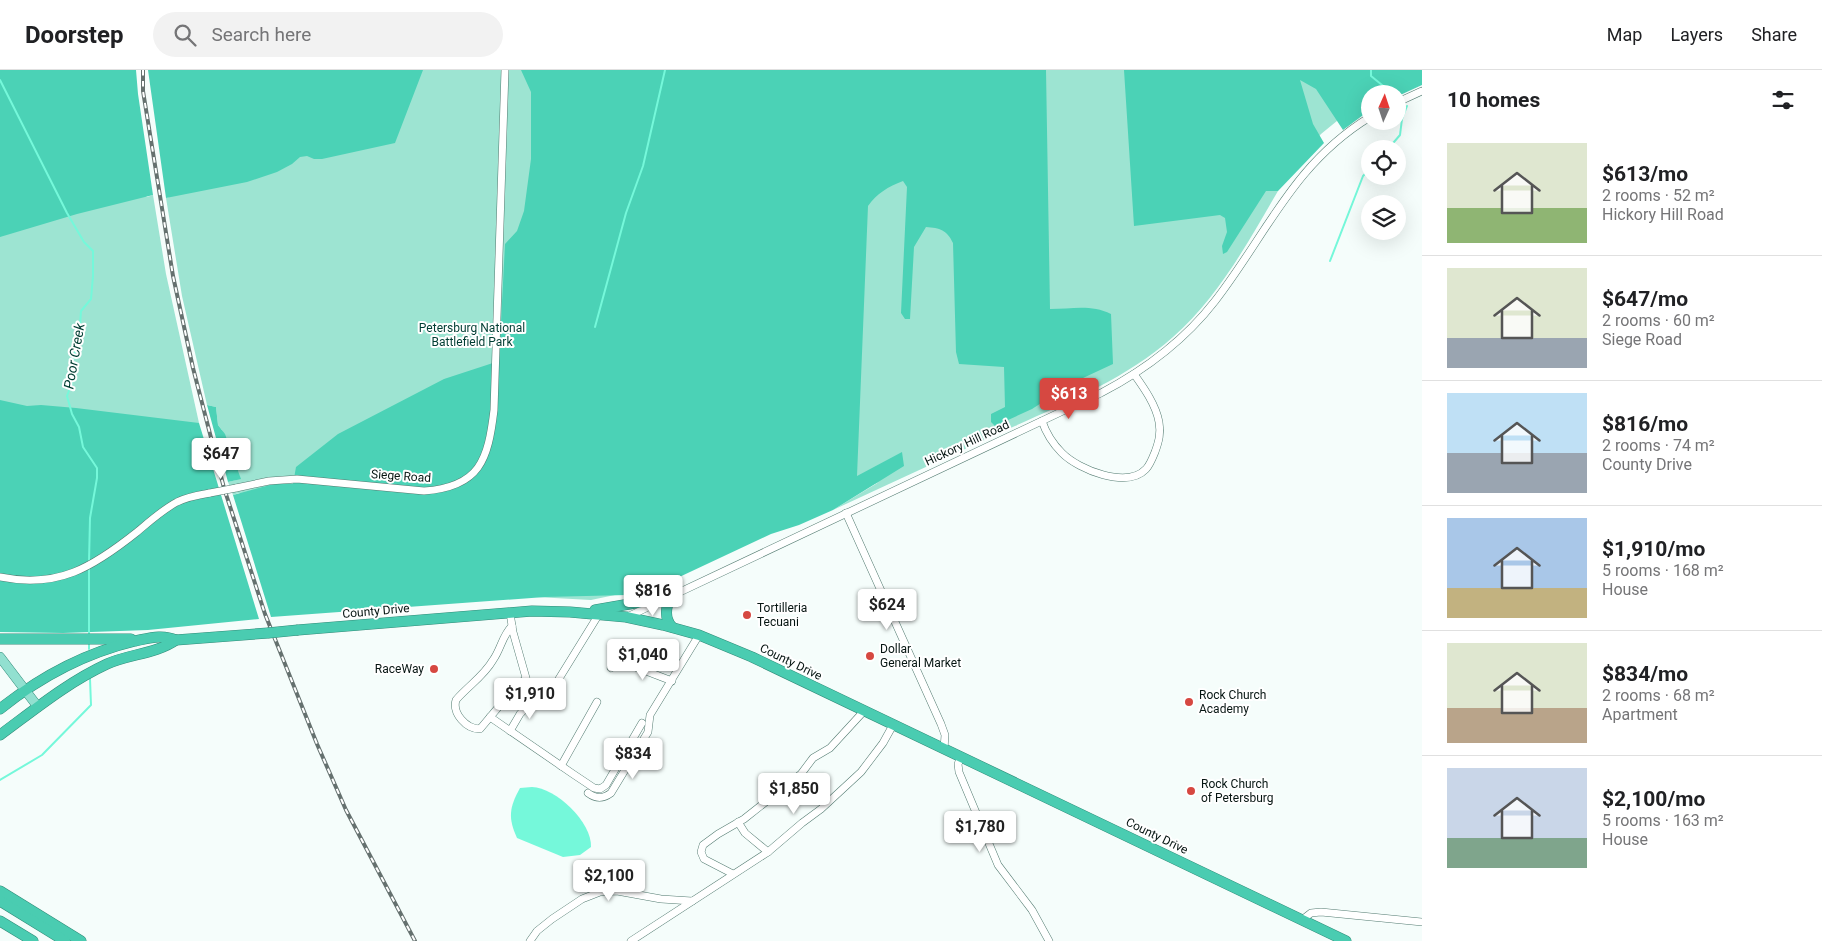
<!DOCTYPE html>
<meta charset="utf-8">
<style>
:root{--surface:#fff;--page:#f2f2f2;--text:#202124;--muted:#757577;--line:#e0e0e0;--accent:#d64841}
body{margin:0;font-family:Roboto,sans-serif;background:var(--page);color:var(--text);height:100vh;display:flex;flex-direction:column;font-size:19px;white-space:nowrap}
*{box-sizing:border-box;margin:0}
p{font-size:16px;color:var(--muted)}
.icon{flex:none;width:28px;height:28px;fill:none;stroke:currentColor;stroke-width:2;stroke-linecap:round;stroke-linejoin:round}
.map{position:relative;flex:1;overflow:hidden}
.details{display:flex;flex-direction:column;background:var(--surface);width:400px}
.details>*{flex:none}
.needle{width:32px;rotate:3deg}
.controls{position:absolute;left:1361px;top:15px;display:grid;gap:10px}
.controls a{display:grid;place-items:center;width:45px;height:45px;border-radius:50%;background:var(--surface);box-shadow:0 5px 20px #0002;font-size:25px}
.price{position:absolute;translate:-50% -42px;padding:0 11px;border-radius:5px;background:#fff;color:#222;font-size:16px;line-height:32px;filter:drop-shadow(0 1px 2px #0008)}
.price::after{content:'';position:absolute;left:50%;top:30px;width:15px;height:11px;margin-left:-8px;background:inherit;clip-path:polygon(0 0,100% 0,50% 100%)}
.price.on{background:var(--accent);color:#fff}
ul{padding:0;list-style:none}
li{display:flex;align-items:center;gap:15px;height:125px;padding:0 25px}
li+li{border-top:1px solid var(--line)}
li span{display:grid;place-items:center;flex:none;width:140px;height:100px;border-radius:0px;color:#555}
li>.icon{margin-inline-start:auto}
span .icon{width:60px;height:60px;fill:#fffc;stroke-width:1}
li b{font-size:21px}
h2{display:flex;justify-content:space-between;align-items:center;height:60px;padding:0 25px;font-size:21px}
header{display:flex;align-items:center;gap:30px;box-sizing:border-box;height:70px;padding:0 25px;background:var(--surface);border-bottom:1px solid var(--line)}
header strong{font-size:24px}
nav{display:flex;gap:28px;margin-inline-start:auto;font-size:18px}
.search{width:350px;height:45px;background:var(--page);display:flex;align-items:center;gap:12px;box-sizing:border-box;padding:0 18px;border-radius:28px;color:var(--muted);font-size:19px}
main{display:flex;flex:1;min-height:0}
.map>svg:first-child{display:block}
</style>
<header>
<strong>Doorstep</strong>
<div class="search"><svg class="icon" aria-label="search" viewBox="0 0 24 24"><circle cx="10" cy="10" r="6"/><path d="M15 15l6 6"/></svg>Search here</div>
<nav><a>Map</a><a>Layers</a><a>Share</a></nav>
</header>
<main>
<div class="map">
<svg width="1422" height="871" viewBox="0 0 1422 871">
<rect width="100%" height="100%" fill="#f5fdfb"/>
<g fill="#9de4d2">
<polygon points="0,0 147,127 153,125 166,204 199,353 195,353 0,560"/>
<path d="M156,0H1422V3L1370,24L1321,64L1271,121H1278C1248,172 1218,228 1173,267C1127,308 1070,331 1015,356C954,384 893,412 833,440L879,412L653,517L591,530L536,527L239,423L233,425L228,412L236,410L222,360L218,355L216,337L207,335L182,226L166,128L172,126Z"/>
</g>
<g fill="#4bd2b6">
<polygon points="0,0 136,0 138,24 153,125 77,144 0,167"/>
<polygon points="148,0 423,0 395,73 322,89 314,89 307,86 300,87 292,94 277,102 247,112 166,128"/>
<path d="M521,0H1046L1050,239C1072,239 1091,234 1111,244L1113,294L1068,315L1053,317L1052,326L1032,339L995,356L991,352V344L1005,337L1004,297L959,294L956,282L953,173C947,160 940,158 926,157L914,177L910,249H905L901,243L907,117L903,111C888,117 877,123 868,136L857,406L902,382L904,396L833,440L799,455L771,464L658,517L627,525L545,527L271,547L233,425L274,414H293L296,397L338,364L444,309L499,291L505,174L517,161L524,141L531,89V22Z"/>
<polygon points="1124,0 1422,0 1422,15 1398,26 1398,24 1370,24 1370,40 1343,60 1316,19 1300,10 1313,54 1324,73 1278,121 1266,121 1227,182 1223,184 1222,176 1227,162 1225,148 1220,145 1134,156"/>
<polygon points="0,330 27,336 41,335 76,338 199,353 259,549 148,560 63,563 0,562"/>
<polygon points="207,335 216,337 218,355 225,364 231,381 238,391 238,401 241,409 228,412"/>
</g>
<path fill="#75f8da" d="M532,717C556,718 592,752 591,777L580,785L563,787L517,768C508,748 509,738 520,718Z"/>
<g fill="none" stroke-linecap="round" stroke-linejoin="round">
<g stroke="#75f8da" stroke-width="2">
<polyline points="1371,0 1371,6 1393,24"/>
<polyline points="0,10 67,143 84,172 93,181 93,206 91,229 81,241 80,256 76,267 75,286 72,291 72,313 67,326 72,344 79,357 83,377 97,398 97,408 90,448 89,492"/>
<polyline points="1388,79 1400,65 1402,49 1407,36"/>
<polyline points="1330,191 1363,106 1370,99"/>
<polyline points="595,257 626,143 643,96 665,0"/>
<polyline points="89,566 89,499"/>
<polyline points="89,573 89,579"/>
<polyline points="0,710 42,685 91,635 90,609"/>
</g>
<defs>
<g id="minor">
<polyline points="1398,32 1422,21"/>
<path d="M1042,351C1046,363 1053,374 1062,383C1079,400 1127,419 1146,399C1150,395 1153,387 1155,382C1159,371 1161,363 1159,352C1156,335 1144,318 1134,304"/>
<path d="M236,418L269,411L297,409L424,421C480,417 488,390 494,340L505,0"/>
<polyline points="846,443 941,654 945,665 944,679"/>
<path d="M0,507C58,519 93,497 137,462C149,452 162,440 177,432C187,427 198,425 210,423"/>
<path d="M510,543L513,562L530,622L534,629C543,633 548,626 552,620L599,544"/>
<path d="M627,547L1101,323C1145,300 1184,271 1215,231C1267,164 1293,94 1370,47"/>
<path d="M512,556C502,566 501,579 493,590C484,606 468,616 456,630C452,643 466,659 480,659L517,615L526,609"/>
<polyline points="611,598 617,593 625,593 672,611"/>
<polyline points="490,647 573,704 594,718 600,719 606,715 642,653"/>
<polyline points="510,661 520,644 534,629"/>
<polyline points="961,687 958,694 959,702 998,795 1032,840 1049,871"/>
<polyline points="561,696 597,632"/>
<path d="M588,723C596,729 603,729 611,723L648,662L650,645L699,565"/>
<polyline points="738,752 745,763 768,782"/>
<polyline points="733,804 704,789 701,782 703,775 718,764 744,749 801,704 813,688 830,678 864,641"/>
<polyline points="1302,850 1311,843 1321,842 1422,852"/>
<polyline points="530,871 537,861 552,849 582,829 600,822 617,821 661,829 692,831"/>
<polyline points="631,871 768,782 802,753 821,739 861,702 883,673 893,655"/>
</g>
<polyline id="major" points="0,587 38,637"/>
<g id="highway">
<path d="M670,526C666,538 664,548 672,557"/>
<polyline points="595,540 641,532 659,525 674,524"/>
<polyline points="298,560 532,541 570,542 626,547 663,555 699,565 752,587 1346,871"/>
<polyline points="0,569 131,569"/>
<path d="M0,639C40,607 85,583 135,571C150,568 162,564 176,570L268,563"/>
<path d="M0,665C34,640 68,612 107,594C129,584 156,584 176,570"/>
<polyline points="0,821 81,871"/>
<polyline points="0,831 65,871"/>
<polyline points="0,851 33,871"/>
</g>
</defs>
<use href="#minor" stroke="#537b71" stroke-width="8"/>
<use href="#major" stroke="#328c79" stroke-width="10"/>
<use href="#highway" stroke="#328c79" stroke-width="11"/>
<use href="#minor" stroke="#fff" stroke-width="7"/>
<use href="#major" stroke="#92e0d0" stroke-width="9"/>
<use href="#highway" stroke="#4accb1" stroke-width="10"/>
<defs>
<polyline id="rail" points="143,0 143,21 173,206 193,298 224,418 265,544 317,674 346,740 415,871"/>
</defs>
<use href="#rail" stroke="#65716f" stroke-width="4"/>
<use href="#rail" stroke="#fff" stroke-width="2" stroke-dasharray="5.5" stroke-linecap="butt"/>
<defs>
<polyline id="minor-bridge" points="210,423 236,418"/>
<polyline id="highway-bridge" points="268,563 298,560"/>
</defs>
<use href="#minor-bridge" stroke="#537b71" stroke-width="8" stroke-linecap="butt"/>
<use href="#highway-bridge" stroke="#328c79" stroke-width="11" stroke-linecap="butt"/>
<use href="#minor-bridge" stroke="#fff" stroke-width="7"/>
<use href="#highway-bridge" stroke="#4accb1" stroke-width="10"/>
</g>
<g fill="#d64841" stroke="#fff" stroke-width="2">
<circle cx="747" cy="545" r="5"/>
<circle cx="870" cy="586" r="5"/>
<circle cx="434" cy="599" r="5"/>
<circle cx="1189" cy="632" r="5"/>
<circle cx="1191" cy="721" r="5"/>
</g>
<g text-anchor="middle" stroke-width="4" stroke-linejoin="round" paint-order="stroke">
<g font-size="12" fill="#003d33" stroke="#fff">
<text x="472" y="262">Petersburg National<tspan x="472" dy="14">Battlefield Park</tspan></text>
</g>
<g font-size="12" fill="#061512" stroke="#fff">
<text transform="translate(967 373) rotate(-25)" y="4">Hickory Hill Road</text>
<text transform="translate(401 406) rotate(4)" y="4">Siege Road</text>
<text transform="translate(376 541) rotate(-5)" y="4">County Drive</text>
<text transform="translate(791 592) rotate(26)" y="4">County Drive</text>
<text transform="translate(1157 766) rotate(26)" y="4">County Drive</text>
</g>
<g font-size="12" fill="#061512" stroke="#fff" text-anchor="start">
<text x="757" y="542">Tortilleria<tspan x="757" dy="14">Tecuani</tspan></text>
<text x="880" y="583">Dollar<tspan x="880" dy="14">General Market</tspan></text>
<text x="424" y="603" text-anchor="end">RaceWay</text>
<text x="1199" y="629">Rock Church<tspan x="1199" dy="14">Academy</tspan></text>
<text x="1201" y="718">Rock Church<tspan x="1201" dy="14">of Petersburg</tspan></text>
</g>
<g font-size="14" font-style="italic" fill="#003d32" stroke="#fff">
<text transform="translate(74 286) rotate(-80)" y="5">Poor Creek</text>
</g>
</g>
</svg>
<div class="controls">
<a><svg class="needle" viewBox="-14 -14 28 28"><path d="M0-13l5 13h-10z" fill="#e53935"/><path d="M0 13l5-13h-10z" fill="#757577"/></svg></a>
<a><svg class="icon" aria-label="locate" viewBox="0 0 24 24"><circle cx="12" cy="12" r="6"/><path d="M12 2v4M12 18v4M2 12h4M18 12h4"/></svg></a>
<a><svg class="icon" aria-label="layers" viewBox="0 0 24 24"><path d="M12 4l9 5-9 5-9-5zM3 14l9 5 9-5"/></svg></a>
</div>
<b class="price on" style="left:1069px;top:350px">$613</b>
<b class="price" style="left:221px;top:410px">$647</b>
<b class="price" style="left:653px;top:547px">$816</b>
<b class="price" style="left:887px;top:561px">$624</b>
<b class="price" style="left:643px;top:611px">$1,040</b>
<b class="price" style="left:530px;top:650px">$1,910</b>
<b class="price" style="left:633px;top:710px">$834</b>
<b class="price" style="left:794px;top:745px">$1,850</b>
<b class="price" style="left:980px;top:783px">$1,780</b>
<b class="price" style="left:609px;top:832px">$2,100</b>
</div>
<section class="details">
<h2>10 homes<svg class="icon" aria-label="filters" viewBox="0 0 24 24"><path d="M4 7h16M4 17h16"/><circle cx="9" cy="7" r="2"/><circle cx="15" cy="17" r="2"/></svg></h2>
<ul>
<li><span style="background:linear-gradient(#dfe7d0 65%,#8fb573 0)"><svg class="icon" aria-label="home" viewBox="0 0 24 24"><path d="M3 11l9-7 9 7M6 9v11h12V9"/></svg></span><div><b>$613/mo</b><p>2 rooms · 52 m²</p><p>Hickory Hill Road</p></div></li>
<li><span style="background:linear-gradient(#dfe7d0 70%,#9aa5b1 0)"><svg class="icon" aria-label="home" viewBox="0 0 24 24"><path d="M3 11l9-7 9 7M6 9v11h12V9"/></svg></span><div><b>$647/mo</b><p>2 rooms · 60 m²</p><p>Siege Road</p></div></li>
<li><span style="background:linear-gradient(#bfe0f5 60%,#9aa5b1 0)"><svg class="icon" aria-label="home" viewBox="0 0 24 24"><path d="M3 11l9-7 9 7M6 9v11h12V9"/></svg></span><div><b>$816/mo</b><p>2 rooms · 74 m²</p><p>County Drive</p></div></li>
<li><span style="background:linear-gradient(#a9c7e8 70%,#c2b280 0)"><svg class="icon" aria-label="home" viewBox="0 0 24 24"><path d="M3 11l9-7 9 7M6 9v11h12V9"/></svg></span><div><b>$1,910/mo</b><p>5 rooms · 168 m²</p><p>House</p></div></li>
<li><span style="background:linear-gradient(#dfe7d0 65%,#b9a48a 0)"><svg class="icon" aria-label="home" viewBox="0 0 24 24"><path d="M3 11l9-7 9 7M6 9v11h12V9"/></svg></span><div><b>$834/mo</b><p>2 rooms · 68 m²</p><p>Apartment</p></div></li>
<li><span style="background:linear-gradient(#c9d6e8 70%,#7fa58c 0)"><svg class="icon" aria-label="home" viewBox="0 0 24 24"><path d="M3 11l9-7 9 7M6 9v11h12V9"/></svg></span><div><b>$2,100/mo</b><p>5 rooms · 163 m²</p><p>House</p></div></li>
</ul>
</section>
</main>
